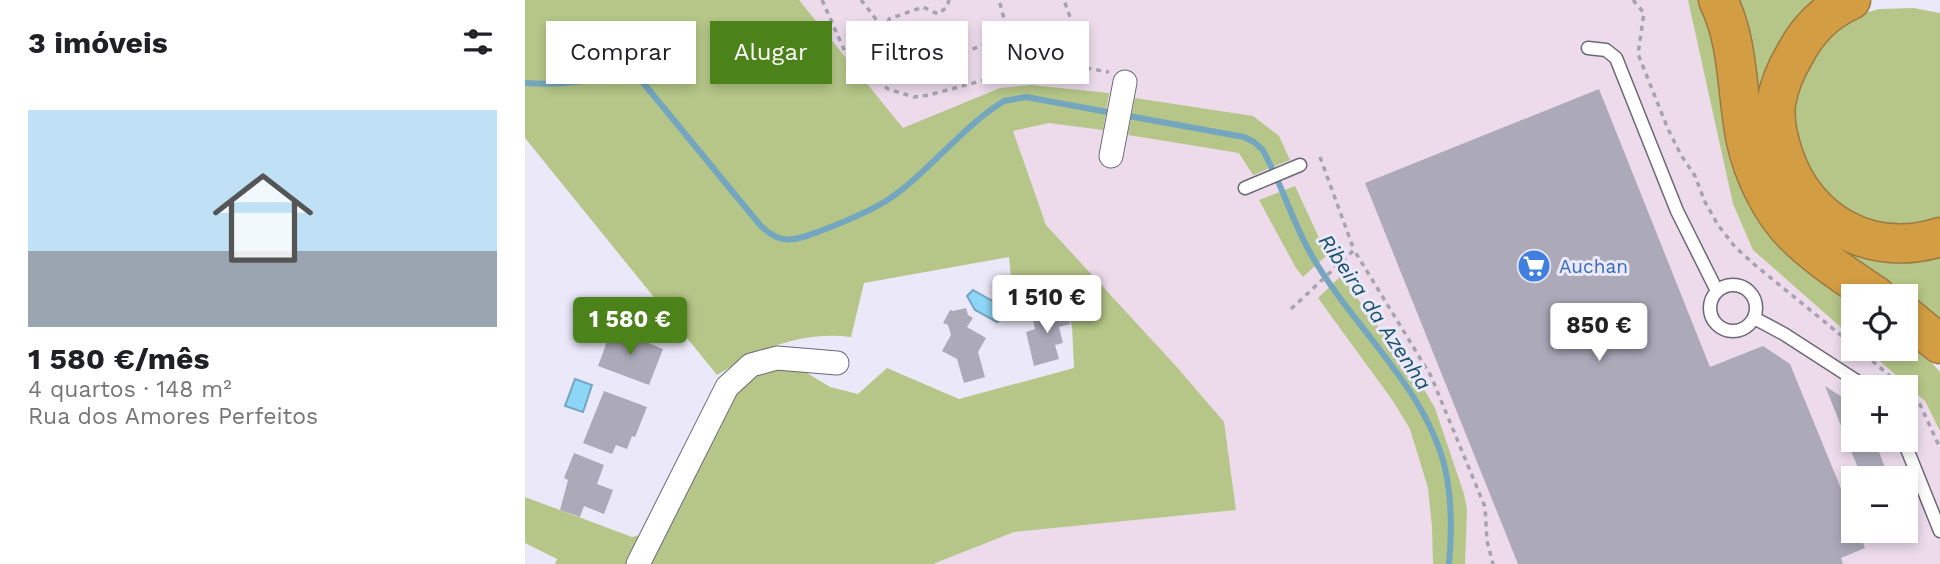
<!DOCTYPE html>
<html lang="pt">
<meta charset="utf-8">
<style>
:root{--surface:#fff;--page:#f6f6f6;--text:#202124;--muted:#757577;--line:#e0e0e0;--accent:#4b821a}
body{margin:0;font-family:"Work Sans",sans-serif;background:var(--page);color:var(--text);height:100vh;display:flex;flex-direction:column;font-size:26px;white-space:nowrap}
*{box-sizing:border-box;margin:0}
p{font-size:23px;color:var(--muted)}
.icon{flex:none;width:38px;height:38px;fill:none;stroke:currentColor;stroke-width:2;stroke-linecap:round;stroke-linejoin:round}
.map{position:relative;flex:1;overflow:hidden}
.panel{display:flex;flex-direction:column;background:var(--surface);width:525px}
.panel>*{flex:none}
.top-card{position:absolute;left:21px;top:21px;width:665px;height:63px;display:flex;gap:14px}
.tools{position:absolute;left:1316px;top:284px;display:grid;gap:14px}
.tools a{display:grid;place-items:center;width:77px;height:77px;border-radius:0px;background:var(--surface);box-shadow:0 4px 10px #0003;font-size:35px}
.price{position:absolute;translate:-50% -60px;padding:0 16px;border-radius:7px;background:#fff;color:#222;font-size:23px;line-height:46px;filter:drop-shadow(0 2px 4px #0008)}
.price::after{content:'';position:absolute;left:50%;top:42px;width:21px;height:16px;margin-left:-10px;background:inherit;clip-path:polygon(0 0,100% 0,50% 100%)}
.price.on{background:var(--accent);color:#fff}
ul{padding:0;list-style:none}
li{display:grid;align-content:center;gap:14px;height:371px;padding:0 28px}
li+li{border-top:2px solid var(--line)}
li span{display:grid;place-items:center;height:217px;border-radius:0px;color:#555}
li>.icon{margin-inline-start:auto}
span .icon{width:126px;height:126px;fill:#fffc;stroke-width:1}
li b{font-size:30px}
h2{display:flex;justify-content:space-between;align-items:center;height:84px;padding:0 28px;font-size:30px}
.chip{padding:0 24px;border-radius:0px;background:var(--surface);box-shadow:0 4px 10px #0003;font-size:24px;line-height:63px}
.chip.on{background:var(--accent);color:#fff}
main{display:flex;flex:1;min-height:0}
.map>svg:first-child{display:block}
</style>
<main>
<section class="panel">
<h2>3 imóveis<svg class="icon" aria-label="filters" viewBox="0 0 24 24"><path d="M4 7h16M4 17h16"/><circle cx="9" cy="7" r="2"/><circle cx="15" cy="17" r="2"/></svg></h2>
<ul>
<li><span style="background:linear-gradient(#bfe0f5 65%,#9aa5b1 0)"><svg class="icon" aria-label="home" viewBox="0 0 24 24"><path d="M3 11l9-7 9 7M6 9v11h12V9"/></svg></span><div><b>1 580 €/mês</b><p>4 quartos · 148 m²</p><p>Rua dos Amores Perfeitos</p></div></li>
</ul>
</section>
<div class="map">
<svg width="1415" height="564" viewBox="0 0 1415 564">
<rect width="100%" height="100%" fill="#ebe9f9"/>
<path fill="#eddbec" fill-rule="evenodd" d="M274,0H1163L1208,204L1228,250L1328,338V348H1340L1400,401L1415,431V564H408L489,532L711,510L650,365L521,225L488,131L378,128ZM1328,387H1381V439H1328ZM1328,478H1381V530H1328Z"/>
<g fill="#b5c688">
<path d="M0,0H274L378,128L475,88L506,85L584,93L578,130L524,123L488,131L521,225L650,365L699,422L711,510L489,532L408,564H30L32,559L0,543V497L107,537L138,529L211,388L233,369L267,368L282,373L305,387L333,394L362,368L434,399L549,368L547,326L540,303L490,317L484,257L339,283L326,337C277,331 233,349 192,375L0,138Z"/>
<polygon points="1163,0 1179,0 1187,14 1207,154 1217,191 1235,222 1328,300 1328,338 1228,250 1208,204"/>
<polygon points="1209,0 1302,0 1280,17 1259,185 1415,253 1415,325 1381,301 1381,296 1373,296 1279,229 1250,185"/>
<polygon points="1389,8 1415,13 1415,228 1335,223 1280,175 1268,124 1269,91 1282,57 1326,17 1354,9"/>
<polygon points="610,98 728,116 754,136 765,160 728,175 714,153 603,135"/>
<polygon points="770,186 802,255 778,277 771,268 734,200"/>
<polygon points="816,276 898,388 910,408 939,494 942,509 940,564 908,564 907,527 903,488 885,429 868,401 793,298"/>
<polygon points="1381,334 1415,372 1415,431 1400,401 1340,348 1381,348"/>
</g>
<g fill="#8dd6f7" stroke="#74a6bf" stroke-width="2">
<polygon points="448,290 471,303 479,317 472,322 450,310 442,296"/>
<polygon points="50,379 67,385 58,412 40,406"/>
</g>
<g fill="none" stroke-linecap="round" stroke-linejoin="round">
<g stroke="#74a6bf" stroke-width="6">
<path d="M0,83C16,84 34,84 50,82C73,80 92,68 115,79L235,225C257,247 271,240 298,230C319,222 341,213 361,201C403,174 436,127 479,101L501,97L588,113"/>
<path d="M598,115L719,137L729,142L737,149C757,183 767,222 787,256C827,326 901,388 920,468C927,500 927,532 924,564"/>
</g>
</g>
<g fill="#aca9b9">
<polygon points="1074,89 1185,367 1238,346 1265,364 1328,518 1328,530 1333,530 1340,548 1316,558 1318,564 993,564 840,183"/>
<polygon points="540,306 545,324 534,327 538,343 530,345 534,359 509,366 501,332 510,329 507,315"/>
<polygon points="441,308 443,315 448,318 442,327 461,338 453,352 460,377 439,383 432,359 417,351 426,335 423,325 418,323 425,310 428,311"/>
<polygon points="87,328 138,349 124,385 73,366"/>
<polygon points="1300,386 1328,404 1328,439 1349,439 1363,475 1357,478 1337,478"/>
<polygon points="79,391 122,407 110,437 107,436 102,449 91,445 87,454 58,443"/>
<polygon points="49,453 79,465 72,484 88,490 79,514 59,506 55,517 35,510 43,480 39,478"/>
</g>
<g fill="none" stroke-linecap="round" stroke-linejoin="round">
<defs>
<g id="lane">
<polyline points="1063,48 1081,50 1091,58 1152,211 1192,291"/>
<polyline points="720,188 775,165"/>
<circle cx="1208" cy="308" r="23"/>
<polyline points="1229,318 1259,334 1341,387"/>
<polyline points="1378,439 1415,531"/>
</g>
<g id="street">
<polyline points="586,156 600,82"/>
<polyline points="113,564 202,387 226,365 252,358 312,363"/>
</g>
<g id="highway">
<path d="M1193,0C1215,45 1211,93 1221,141C1228,173 1246,212 1270,235C1293,258 1324,278 1351,296"/>
<path d="M1326,0C1300,12 1283,29 1270,54C1261,69 1254,86 1251,103C1249,121 1253,139 1259,156C1281,222 1346,259 1415,237"/>
<polyline points="1381,316 1415,344"/>
</g>
</defs>
<use href="#lane" stroke="#6a6876" stroke-width="15"/>
<use href="#street" stroke="#6a6876" stroke-width="25"/>
<use href="#highway" stroke="#9c7941" stroke-width="41"/>
<g stroke="#a4a3af" stroke-width="3.5" stroke-dasharray="5 5" stroke-linecap="butt">
<polyline points="297,0 321,54 363,89 389,97 404,95 500,69 544,51 549,43 551,34 539,0"/>
<path d="M336,0C352,19 380,65 408,62C419,61 430,55 440,52C456,46 470,40 481,26L474,0"/>
<polyline points="1108,0 1119,13 1113,54 1143,129 1156,155 1170,176 1180,202 1193,225 1210,247 1230,265 1328,345"/>
<polyline points="362,32 364,19 398,7 413,14 422,7 424,0"/>
<polyline points="522,61 584,72"/>
<polyline points="795,157 829,250"/>
<polyline points="766,309 829,250 906,376 960,507 962,541 968,564"/>
<polyline points="1332,348 1378,387"/>
<polyline points="1381,389 1393,400 1415,448"/>
</g>
<use href="#lane" stroke="#fff" stroke-width="12"/>
<use href="#street" stroke="#fff" stroke-width="23"/>
<use href="#highway" stroke="#d29d43" stroke-width="38"/>
</g>
<defs>
<symbol id="supermarket-disc" viewBox="-11 -11 22 22"><circle r="9.5" fill="#3f7fe0" stroke="#ebe9f9"/><path d="M-6-5.5h2.5l.6 2H6L4.5 2H-2.5L-4.4-4H-6ZM-1.5 3.2a1.3 1.3 0 1 0 .1 0ZM3 3.2a1.3 1.3 0 1 0 .1 0Z" fill="#fff"/></symbol>
</defs>
<g fill-rule="evenodd">
<use href="#supermarket-disc" x="990" y="247" width="38" height="38"/>
</g>
<g text-anchor="middle" stroke-width="6" stroke-linejoin="round" paint-order="stroke">
<g font-size="19" fill="#366cbe" stroke="#ebe9f9" text-anchor="start">
<text x="1034" y="273">Auchan</text>
</g>
<g font-size="21" font-style="italic" fill="#155066" stroke="#ebe9f9">
<text transform="translate(850 312) rotate(56)" y="7">Ribeira da Azenha</text>
</g>
</g>
</svg>
<div class="tools">
<a><svg class="icon" aria-label="locate" viewBox="0 0 24 24"><circle cx="12" cy="12" r="6"/><path d="M12 2v4M12 18v4M2 12h4M18 12h4"/></svg></a>
<a>+</a>
<a>−</a>
</div>
<b class="price" style="left:522px;top:335px">1 510 €</b>
<b class="price on" style="left:105px;top:357px">1 580 €</b>
<b class="price" style="left:1074px;top:363px">850 €</b>
<div class="top-card">
<a class="chip">Comprar</a>
<a class="chip on">Alugar</a>
<a class="chip">Filtros</a>
<a class="chip">Novo</a>
</div>
</div>
</main>
